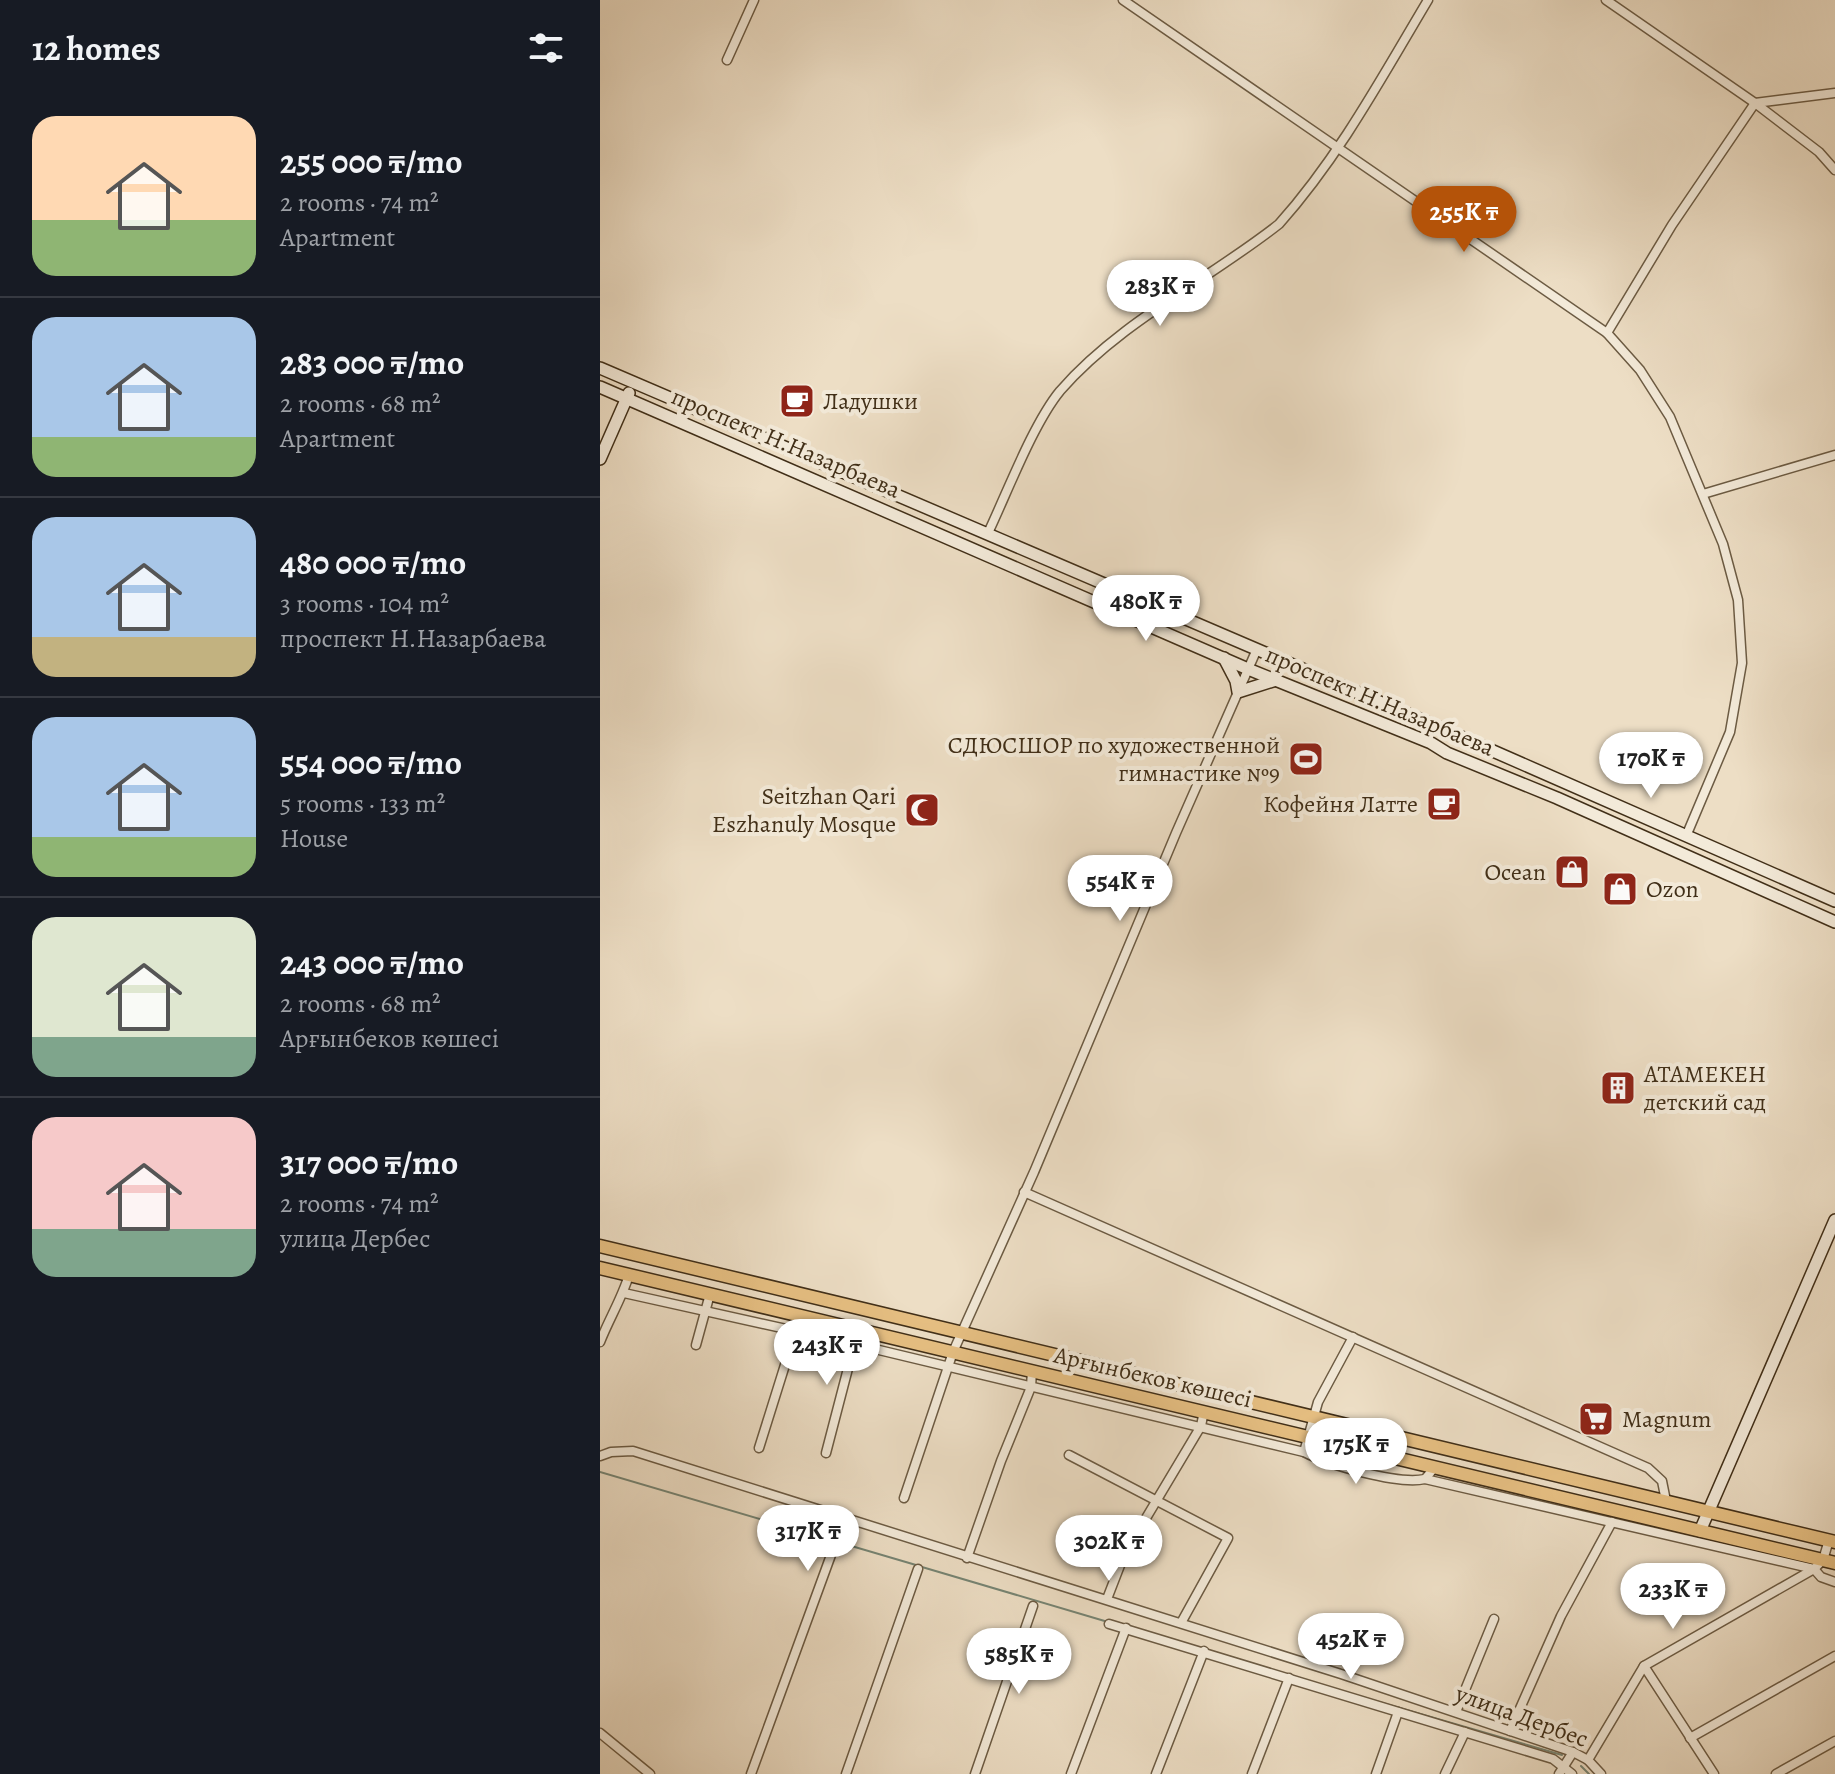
<!DOCTYPE html>
<meta charset="utf-8">
<style>
:root{--surface:#171b24;--page:#242831;--text:#f1f3f6;--muted:#9ea1a6;--line:#363941;--accent:#b45309}
body{margin:0;font-family:Alegreya,serif;background:var(--page);color:var(--text);height:100vh;display:flex;flex-direction:column;font-size:30px;white-space:nowrap}
*{box-sizing:border-box;margin:0}
p{font-size:26px;color:var(--muted)}
.icon{flex:none;width:44px;height:44px;fill:none;stroke:currentColor;stroke-width:2;stroke-linecap:round;stroke-linejoin:round}
.map{position:relative;flex:1;overflow:hidden}
.sheet{display:flex;flex-direction:column;background:var(--surface);width:600px}
.sheet>*{flex:none}
.price{position:absolute;translate:-50% -68px;padding:0 18px;border-radius:28px;background:#fff;color:#222;font-size:26px;line-height:52px;filter:drop-shadow(0 2px 4px #0008)}
.price::after{content:'';position:absolute;left:50%;top:48px;width:24px;height:18px;margin-left:-12px;background:inherit;clip-path:polygon(0 0,100% 0,50% 100%)}
.price.on{background:var(--accent);color:#fff}
ul{padding:0;list-style:none}
li{display:flex;align-items:center;gap:24px;height:200px;padding:0 32px}
li+li{border-top:2px solid var(--line)}
li span{display:grid;place-items:center;flex:none;width:224px;height:160px;border-radius:24px;color:#555}
li>.icon{margin-inline-start:auto}
span .icon{width:96px;height:96px;fill:#fffc;stroke-width:1}
li b{font-size:34px}
h2{display:flex;justify-content:space-between;align-items:center;height:96px;padding:0 32px;font-size:34px}
main{display:flex;flex:1;min-height:0}
.map>svg:first-child{display:block}
</style>
<main>
<section class="sheet">
<h2>12 homes<svg class="icon" aria-label="filters" viewBox="0 0 24 24"><path d="M4 7h16M4 17h16"/><circle cx="9" cy="7" r="2"/><circle cx="15" cy="17" r="2"/></svg></h2>
<ul>
<li><span style="background:linear-gradient(#ffd9b3 65%,#8fb573 0)"><svg class="icon" aria-label="home" viewBox="0 0 24 24"><path d="M3 11l9-7 9 7M6 9v11h12V9"/></svg></span><div><b>255 000 ₸/mo</b><p>2 rooms · 74 m²</p><p>Apartment</p></div></li>
<li><span style="background:linear-gradient(#a9c7e8 75%,#8fb573 0)"><svg class="icon" aria-label="home" viewBox="0 0 24 24"><path d="M3 11l9-7 9 7M6 9v11h12V9"/></svg></span><div><b>283 000 ₸/mo</b><p>2 rooms · 68 m²</p><p>Apartment</p></div></li>
<li><span style="background:linear-gradient(#a9c7e8 75%,#c2b280 0)"><svg class="icon" aria-label="home" viewBox="0 0 24 24"><path d="M3 11l9-7 9 7M6 9v11h12V9"/></svg></span><div><b>480 000 ₸/mo</b><p>3 rooms · 104 m²</p><p>проспект Н.Назарбаева</p></div></li>
<li><span style="background:linear-gradient(#a9c7e8 75%,#8fb573 0)"><svg class="icon" aria-label="home" viewBox="0 0 24 24"><path d="M3 11l9-7 9 7M6 9v11h12V9"/></svg></span><div><b>554 000 ₸/mo</b><p>5 rooms · 133 m²</p><p>House</p></div></li>
<li><span style="background:linear-gradient(#dfe7d0 75%,#7fa58c 0)"><svg class="icon" aria-label="home" viewBox="0 0 24 24"><path d="M3 11l9-7 9 7M6 9v11h12V9"/></svg></span><div><b>243 000 ₸/mo</b><p>2 rooms · 68 m²</p><p>Арғынбеков көшесі</p></div></li>
<li><span style="background:linear-gradient(#f6c9c9 70%,#7fa58c 0)"><svg class="icon" aria-label="home" viewBox="0 0 24 24"><path d="M3 11l9-7 9 7M6 9v11h12V9"/></svg></span><div><b>317 000 ₸/mo</b><p>2 rooms · 74 m²</p><p>улица Дербес</p></div></li>
</ul>
</section>
<div class="map">
<svg width="1235" height="1774" viewBox="0 0 1235 1774">
<rect width="100%" height="100%" fill="#eddec5"/>
<filter id="stains"><feTurbulence type="fractalNoise" baseFrequency=".0025" numOctaves="4"/><feColorMatrix values="0 0 0 0 .2 0 0 0 0 .09 0 0 0 0 .02 0 0 0 .5 -.17"/></filter>
<radialGradient id="worn" r=".72"><stop offset=".6" stop-color="#630" stop-opacity="0"/><stop offset="1" stop-color="#630" stop-opacity=".3"/></radialGradient>
<g fill="none" stroke-linecap="round" stroke-linejoin="round">
<g stroke="#768473" stroke-width="2">
<polyline points="0,1472 316,1565"/>
<polyline points="322,1567 508,1622"/>
<polyline points="748,1693 962,1755"/>
<polyline points="981,1766 989,1774"/>
</g>
<defs>
<g id="street">
<polyline points="523,0 1007,333"/>
<polyline points="1006,0 1155,103 1219,152 1235,170"/>
<polyline points="127,60 154,0"/>
<polyline points="1103,494 1235,455"/>
<path d="M388,533C407,493 433,424 460,391C520,322 608,280 679,224C739,157 782,77 828,0"/>
<polyline points="1087,834 1130,732 1142,663 1138,600 1123,544 1070,417 1040,370 1007,333 1072,225 1155,103 1235,93"/>
<polyline points="424,1192 1048,1468 1062,1481 1066,1501"/>
<polyline points="24,1293 254,1344 704,1452"/>
<path d="M753,1337L718,1402L704,1452C729,1465 798,1485 825,1479L835,1467"/>
<path d="M0,1342C9,1319 22,1298 29,1275"/>
<polyline points="96,1345 110,1294"/>
<polyline points="159,1448 200,1317"/>
<polyline points="226,1453 258,1330"/>
<polyline points="469,1455 628,1538 581,1623"/>
<polyline points="0,1456 11,1452 33,1451 741,1674 973,1752 988,1760 1001,1774"/>
<polyline points="825,1479 1214,1569 1221,1577 1235,1582"/>
<polyline points="304,1498 353,1352 434,1172 576,833 657,649"/>
<polyline points="367,1558 401,1461 431,1387 432,1371"/>
<polyline points="507,1599 524,1555 601,1426 604,1411"/>
<polyline points="509,1624 953,1759 972,1774"/>
<polyline points="1044,1666 1114,1774"/>
<polyline points="856,1712 894,1619"/>
<polyline points="910,1731 961,1616 1012,1522"/>
<polyline points="0,1733 50,1774"/>
<polyline points="1090,1738 1235,1656"/>
<polyline points="988,1760 1044,1666 1214,1569 1223,1560 1229,1540"/>
<polyline points="151,1774 231,1555"/>
<polyline points="246,1774 318,1569"/>
<polyline points="375,1774 433,1606"/>
<polyline points="471,1774 526,1628"/>
<polyline points="556,1774 604,1651"/>
<polyline points="652,1774 689,1678"/>
<polyline points="776,1774 798,1712"/>
<polyline points="845,1774 865,1732"/>
<polyline points="959,1774 973,1752"/>
<polyline points="1176,1774 1235,1741"/>
</g>
<g id="secondary">
<polyline points="0,368 852,733 1235,901"/>
<polyline points="0,387 648,669 831,743 847,753 957,798 1235,922"/>
<polyline points="0,459 29,393"/>
<polyline points="624,658 636,681 638,692 676,680"/>
<polyline points="1100,1531 1235,1220"/>
</g>
<g id="primary">
<polyline points="0,1246 1235,1542"/>
<polyline points="0,1268 1235,1563"/>
</g>
</defs>
<use href="#street" stroke="#6c5b43" stroke-width="11"/>
<use href="#secondary" stroke="#412f18" stroke-width="14"/>
<use href="#primary" stroke="#412f18" stroke-width="15"/>
<use href="#street" stroke="#f3ead9" stroke-width="8"/>
<use href="#secondary" stroke="#f3ead9" stroke-width="11"/>
<use href="#primary" stroke="#e6bf82" stroke-width="12"/>
</g>
<defs>
<symbol id="cafe-square" viewBox="-11 -11 22 22"><rect x="-9" y="-9" width="18" height="18" rx="4" fill="#8f2418" stroke="#f3ead9"/><path d="M-5.5-4.5H6V0H3Q3 3.5 0 3.5H-2.5Q-5.5 3.5-5.5 0ZM3-3.2v2h1.7v-2ZM-6 4.5H4V6H-6Z" fill="#fff"/></symbol>
<symbol id="stadium-square" viewBox="-11 -11 22 22"><rect x="-9" y="-9" width="18" height="18" rx="4" fill="#8f2418" stroke="#f3ead9"/><path d="M0-5a6.5 5 0 1 0 0 10a6.5 5 0 1 0 0-10ZM-3.5-1.8h7v3.6h-7Z" fill="#fff"/></symbol>
<symbol id="mosque-square" viewBox="-11 -11 22 22"><rect x="-9" y="-9" width="18" height="18" rx="4" fill="#8f2418" stroke="#f3ead9"/><path d="M3.5-4.9A6 6 0 1 0 3.5 4.9A5 5 0 1 1 3.5-4.9Z" fill="#fff"/></symbol>
<symbol id="shop-square" viewBox="-11 -11 22 22"><rect x="-9" y="-9" width="18" height="18" rx="4" fill="#8f2418" stroke="#f3ead9"/><path d="M-5-2.5h2.3a2.7 3.5 0 0 1 5.4 0H5L5.5 6h-11ZM-1.5-2.5h3a1.5 2.3 0 0 0-3 0Z" fill="#fff"/></symbol>
<symbol id="building-square" viewBox="-11 -11 22 22"><rect x="-9" y="-9" width="18" height="18" rx="4" fill="#8f2418" stroke="#f3ead9"/><path d="M-4-6H4V6H1V3H-1V6H-4ZM-2.5-4.3h1.7v1.8h-1.7ZM.8-4.3h1.7v1.8H.8ZM-2.5-1h1.7V.8h-1.7ZM.8-1h1.7V.8H.8Z" fill="#fff"/></symbol>
<symbol id="supermarket-square" viewBox="-11 -11 22 22"><rect x="-9" y="-9" width="18" height="18" rx="4" fill="#8f2418" stroke="#f3ead9"/><path d="M-6-5.5h2.5l.6 2H6L4.5 2H-2.5L-4.4-4H-6ZM-1.5 3.2a1.3 1.3 0 1 0 .1 0ZM3 3.2a1.3 1.3 0 1 0 .1 0Z" fill="#fff"/></symbol>
</defs>
<g fill-rule="evenodd">
<use href="#cafe-square" x="177" y="381" width="40" height="40"/>
<use href="#stadium-square" x="686" y="739" width="40" height="40"/>
<use href="#cafe-square" x="824" y="784" width="40" height="40"/>
<use href="#mosque-square" x="302" y="790" width="40" height="40"/>
<use href="#shop-square" x="952" y="852" width="40" height="40"/>
<use href="#shop-square" x="1000" y="869" width="40" height="40"/>
<use href="#building-square" x="998" y="1068" width="40" height="40"/>
<use href="#supermarket-square" x="976" y="1399" width="40" height="40"/>
</g>
<g text-anchor="middle" stroke-width="8" stroke-linejoin="round" paint-order="stroke">
<g font-size="24" fill="#412f18" stroke="#f3ead9" text-anchor="start">
<text x="223" y="409">Ладушки</text>
<text x="680" y="753" text-anchor="end">СДЮСШОР по художественной<tspan x="680" dy="28">гимнастике №9</tspan></text>
<text x="296" y="804" text-anchor="end">Seitzhan Qari<tspan x="296" dy="28">Eszhanuly Mosque</tspan></text>
<text x="818" y="812" text-anchor="end">Кофейня Латте</text>
<text x="946" y="880" text-anchor="end">Ocean</text>
<text x="1046" y="897">Ozon</text>
<text x="1044" y="1082">АТАМЕКЕН<tspan x="1044" dy="28">детский сад</tspan></text>
<text x="1022" y="1427">Magnum</text>
</g>
<g font-size="24" fill="#412f18" stroke="#f3ead9">
<text transform="translate(186 443) rotate(23)" y="8">проспект Н.Назарбаева</text>
<text transform="translate(780 701) rotate(23)" y="8">проспект Н.Назарбаева</text>
<text transform="translate(553 1377) rotate(13)" y="8">Арғынбеков көшесі</text>
<text transform="translate(922 1716) rotate(20)" y="8">улица Дербес</text>
</g>
</g>
<rect width="100%" height="100%" filter="url(#stains)"/>
<rect width="100%" height="100%" fill="url(#worn)"/>
</svg>
<b class="price on" style="left:864px;top:254px">255K ₸</b>
<b class="price" style="left:560px;top:328px">283K ₸</b>
<b class="price" style="left:546px;top:643px">480K ₸</b>
<b class="price" style="left:1051px;top:800px">170K ₸</b>
<b class="price" style="left:520px;top:923px">554K ₸</b>
<b class="price" style="left:227px;top:1387px">243K ₸</b>
<b class="price" style="left:756px;top:1486px">175K ₸</b>
<b class="price" style="left:208px;top:1573px">317K ₸</b>
<b class="price" style="left:509px;top:1583px">302K ₸</b>
<b class="price" style="left:1073px;top:1631px">233K ₸</b>
<b class="price" style="left:751px;top:1681px">452K ₸</b>
<b class="price" style="left:419px;top:1696px">585K ₸</b>
</div>
</main>
